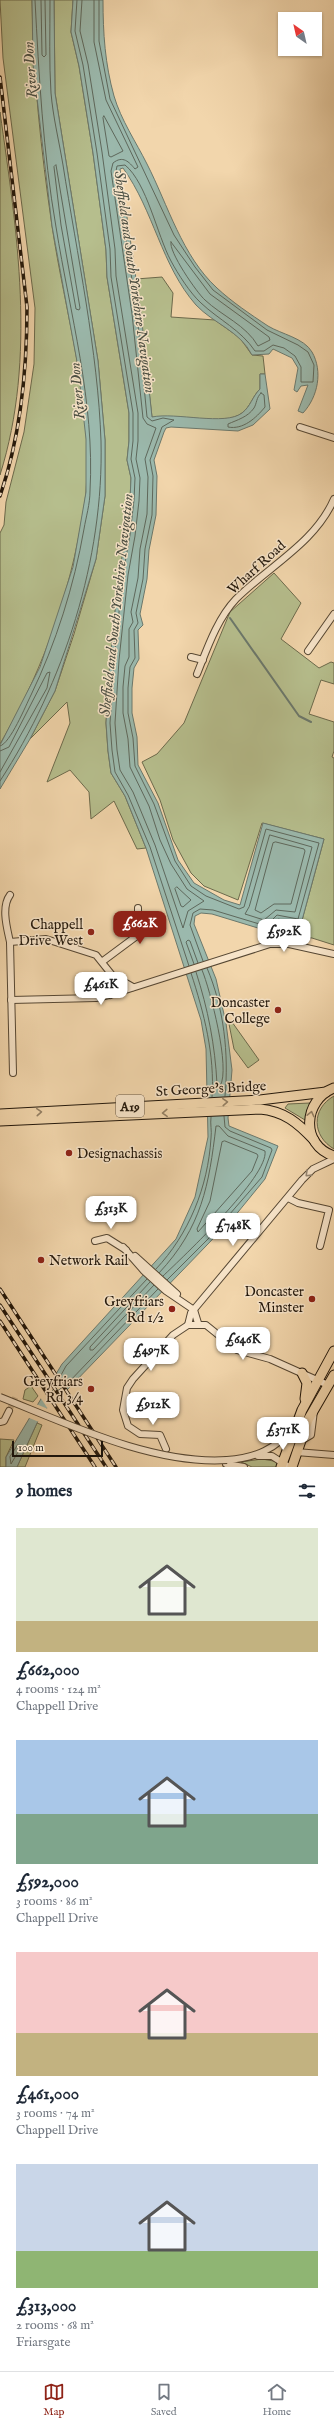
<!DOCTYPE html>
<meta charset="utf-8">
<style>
:root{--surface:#fff;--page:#f6f6f7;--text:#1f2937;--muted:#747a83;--line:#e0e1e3;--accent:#8f2418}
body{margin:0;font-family:"IM FELL English",serif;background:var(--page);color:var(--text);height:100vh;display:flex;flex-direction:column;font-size:15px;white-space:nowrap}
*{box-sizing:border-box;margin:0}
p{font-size:13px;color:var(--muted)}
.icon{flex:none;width:22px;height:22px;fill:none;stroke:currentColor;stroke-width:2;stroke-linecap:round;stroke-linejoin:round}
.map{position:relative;height:1467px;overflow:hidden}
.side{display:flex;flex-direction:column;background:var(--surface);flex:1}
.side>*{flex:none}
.needle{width:26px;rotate:326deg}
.fabs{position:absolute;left:278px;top:12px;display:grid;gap:8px}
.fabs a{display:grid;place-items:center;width:44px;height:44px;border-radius:0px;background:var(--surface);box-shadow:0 1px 3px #0004;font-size:20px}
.scale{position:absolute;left:12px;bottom:10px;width:91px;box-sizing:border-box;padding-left:4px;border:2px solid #22170b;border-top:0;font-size:11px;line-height:14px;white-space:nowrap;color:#22170b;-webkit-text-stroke:3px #f7e4c9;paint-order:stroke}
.price{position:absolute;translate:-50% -34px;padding:0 9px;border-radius:8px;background:#fff;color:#222;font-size:13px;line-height:26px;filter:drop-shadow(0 1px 2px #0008)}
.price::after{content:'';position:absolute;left:50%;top:24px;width:12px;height:9px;margin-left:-6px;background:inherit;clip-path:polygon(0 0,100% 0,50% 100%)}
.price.on{background:var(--accent);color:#fff}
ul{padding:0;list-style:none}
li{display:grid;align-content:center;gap:8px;height:212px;padding:0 16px}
li span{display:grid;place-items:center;height:124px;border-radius:0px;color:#555}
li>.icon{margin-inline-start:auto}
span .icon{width:72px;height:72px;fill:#fffc;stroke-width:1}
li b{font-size:17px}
h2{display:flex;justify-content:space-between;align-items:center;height:48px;padding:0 16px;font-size:17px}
.tab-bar{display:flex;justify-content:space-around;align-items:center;height:56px;border-top:1px solid var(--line);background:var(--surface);font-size:11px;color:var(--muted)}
.tab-bar a{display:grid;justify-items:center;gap:2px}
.tab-bar .on{color:var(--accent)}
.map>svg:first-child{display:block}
</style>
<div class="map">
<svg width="334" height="1467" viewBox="0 0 334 1467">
<rect width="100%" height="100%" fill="#f2d6ac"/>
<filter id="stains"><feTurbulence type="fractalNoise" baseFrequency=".005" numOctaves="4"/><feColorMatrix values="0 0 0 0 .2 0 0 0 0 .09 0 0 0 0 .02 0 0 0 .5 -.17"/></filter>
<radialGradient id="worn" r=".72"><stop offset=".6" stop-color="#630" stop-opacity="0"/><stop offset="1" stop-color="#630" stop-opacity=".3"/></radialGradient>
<g fill="#b6be8d" stroke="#6c6a4c">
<path d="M0,0H32C33,75 41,151 52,226C65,313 93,402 86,492C85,504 82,517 80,530C66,605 39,678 0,744V533L4,525L6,502L24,432L34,364L35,308L3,58Z"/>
<polygon points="54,0 73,0 71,32 79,66 93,153 106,250 107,277 129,413 129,441 127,460 131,478 130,500 126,535 119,574 110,660 106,723 108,751 111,773 125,796 146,848 137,849 114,801 91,819 89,792 70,770 47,782 70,723 67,702 30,739 55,691 74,634 96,559 105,496 105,440 98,361 55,93"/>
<path d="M0,112C17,232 37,357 0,475Z"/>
<path d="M162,277L173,293L171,317L215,320L240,338L252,355L263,356L265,374H260V389C252,397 251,406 242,413C226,426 173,418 152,417L136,279Z"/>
<polygon points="274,573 301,603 281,639 319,668 331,662 334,663 334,684 321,680 309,714 334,722 334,751 332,757 334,758 334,945 312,938 276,934 271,932 278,919 301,924 324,839 262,823 238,900 204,886 191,873 173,840 160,800 142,762 157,754 184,723 230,612"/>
<polygon points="232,1022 259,1060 248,1068 234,1049 229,1024"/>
<path d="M334,1096V1149C312,1136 311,1109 334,1096Z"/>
<polygon points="310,1103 305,1120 285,1108 288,1104"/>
<polygon points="31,1386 38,1396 33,1402 23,1399 25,1390"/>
<polygon points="37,1423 42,1425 25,1467 17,1467"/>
<polygon points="0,1439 14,1440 6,1457 6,1467 0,1467"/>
<polygon points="262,1459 279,1462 278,1467 252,1467 241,1462"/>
</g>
<g fill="#9bb9ad" stroke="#6b786c">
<polygon points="32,0 54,0 55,93 98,361 105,440 105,496 96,559 55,691 30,739 0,789 0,745 40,667 73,567 86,492 86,439 78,367 52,226 33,64"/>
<path d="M73,0H103C103,33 105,64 114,96C121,120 136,142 147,164C168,205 182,256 217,288C232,302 250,314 268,326C281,334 304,338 312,352C323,371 318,397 303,413L298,411L308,385L301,386L297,392L294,390L298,368L292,358L273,349L269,354L252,355C240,331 214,324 196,305C161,265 154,211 123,168L120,169L141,313L152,417C176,412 225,426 242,413C251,406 252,397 260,389V374H265L270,409L253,425L238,431L171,427L166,428L164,432L154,460L157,476L156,515L149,550L147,579L140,614L143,625L138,630L139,659L134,668L132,688V713L137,737L138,765L158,803L178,860L194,883L224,900L240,905L263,823L324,839L301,924L278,919L271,932L212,914L201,913L195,916L194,924L216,979L226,1023L232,1070L228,1118L229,1126L278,1146L265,1179L234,1217L70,1387L47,1408L37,1423L17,1467H6V1457L62,1364L176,1239L195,1197L208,1137L206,1049L201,1020L146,848L125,796L111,773L108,751L106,723L110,660L119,574L126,535L130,500L131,478L127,460L129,441V413L107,277L106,250L93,153L79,66L71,32Z"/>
</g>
<g fill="#f2d6ac">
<polygon points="56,1374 67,1391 62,1396 51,1380"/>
<polygon points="51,1381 61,1397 55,1402 46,1388"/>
<polygon points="46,1389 55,1403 39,1422 27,1417 36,1404 48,1409 40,1397"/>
</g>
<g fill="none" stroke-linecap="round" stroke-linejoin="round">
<g stroke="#5e685c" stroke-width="1">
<polyline points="41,0 42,55 44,57 46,55 45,0"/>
<polyline points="77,0 75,31 83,65 97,153 110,249 111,277 133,413 133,441 131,459 135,478 134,500 130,535 123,574 114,660 110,723 112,750 115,772 128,795 150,847 189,966"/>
<path d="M82,0L80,31L88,64L102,152L115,249L116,276L138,413V441L136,459L140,478L139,501L135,536L128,575L119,660L115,723L117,750L120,770L133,792L155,845L183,928L188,911L204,901L187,889L171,864L160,840L149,806L130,767L128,739L123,713V687L125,666L129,657V629L133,622L131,612L138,578L140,549L147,514L148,477L145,459L156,428L147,424L143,418L132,314L111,171L113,163C123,155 129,162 135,169L138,167L106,100L94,42V0"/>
<path d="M99,0V41L110,99L174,235L195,267L213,290L267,330L298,345L308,352L314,365L313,382H301V367L295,356L284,348L273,345L264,351H255C241,330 219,320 201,303C190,293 178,274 171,261C157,235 147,183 125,165L117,166L116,171L137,314L147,417L152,421L163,418L174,420L162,427L150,460L153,476L152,515L145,549L143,579L136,613L138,623L134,630L135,658L130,667L128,688V713L133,738L135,766L154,804L175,861L191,886L206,896L239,909L244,907L266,829L319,843L298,919L277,915L266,926L213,910L200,909L193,913L190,925L203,961"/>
<polygon points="104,116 123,151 111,157 109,156 103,118"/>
<polygon points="56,165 80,308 79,310 76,309 61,225 54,167"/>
<path d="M171,242L210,294L269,337L270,340L258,346C246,325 222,316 205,300C197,293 168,251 171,242Z"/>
<path d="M261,393L264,395L265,407C256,418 243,430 228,427V424C237,420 248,417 254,408C257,403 256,398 261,393Z"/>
<path d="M0,746C10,744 26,705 31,695C56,643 74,586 84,529C86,517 90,504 90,491C95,402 70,314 56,227C43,152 39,76 35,0"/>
<polyline points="0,751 9,747 47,673 50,672 47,688 0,772"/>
<path d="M0,781C64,683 104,559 101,441C98,352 77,254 63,165C59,141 53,117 51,93C49,63 50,31 50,0"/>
<polygon points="270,835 312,847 295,912 276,910 264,920 245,914 249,907"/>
<polygon points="276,842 304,849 305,851 291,904 274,904 261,913 255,910 273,843"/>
<polygon points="177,887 191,900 183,907 181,906 175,889"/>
<polyline points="194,964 186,942 188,940 190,941 198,963"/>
<path d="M207,968C224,1008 229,1054 225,1096"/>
<path d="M196,972C208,1009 215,1045 217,1084L220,1086C231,1069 210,989 202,970"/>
<path d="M191,973C204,1013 215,1055 212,1097"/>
<polygon points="225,1141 257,1154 258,1156 252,1171 198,1232 197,1229 210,1201 222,1142"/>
<path d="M156,1269C189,1234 208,1187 211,1138C212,1131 210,1124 211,1117"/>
<path d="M159,1273C202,1227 209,1185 216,1126H219L228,1136L265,1151C269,1176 183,1257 163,1276"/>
<polyline points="147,1279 66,1366 49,1397 67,1384 158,1289"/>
<polyline points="167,1280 209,1238 262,1177 272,1150 271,1148 230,1131 225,1127 224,1116"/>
<polyline points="150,1282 90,1347 90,1350 93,1350 154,1285"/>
<polygon points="18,1445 21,1447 11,1464 10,1457"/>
</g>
<polyline stroke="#6b786c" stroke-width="2" points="230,618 299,716 311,722"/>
<polyline stroke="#c8b08c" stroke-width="6" stroke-dasharray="6 3" stroke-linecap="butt" points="9,1411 16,1396"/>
<defs>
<g id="minor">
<polyline points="300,427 334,438"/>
<polyline points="308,651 334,614"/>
<polyline points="191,657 203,660"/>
<path d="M197,674C207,649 217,619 236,599C269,566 315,543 334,499"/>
<path d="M10,895C1,907 7,928 10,942L13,1073"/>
<polyline points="10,942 46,939 96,955 112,975 133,987"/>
<polyline points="103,961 138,935 138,908"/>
<polyline points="110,995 117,986 116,978"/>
<polyline points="11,1000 96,998 113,994 270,944 289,944 334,954"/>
<polyline points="288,1198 298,1203 329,1210 320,1246"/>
<polyline points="95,1241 107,1238 126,1250"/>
<polyline points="123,1247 144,1271 166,1291 194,1310 198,1323"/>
<polyline points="135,1256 177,1294"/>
<polyline points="188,1325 191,1313 302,1180 313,1169 334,1159"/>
<polyline points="0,1422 4,1421 9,1411"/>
<polyline points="299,1442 311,1435 314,1411"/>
<polyline points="166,1449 160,1435 140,1434 128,1426 123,1410 127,1388 133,1379 173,1335 188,1325 206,1325 237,1350 270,1359 328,1385"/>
<polyline points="296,1452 334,1455"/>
<polyline points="258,1456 272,1456 289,1467"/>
<path d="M227,1460C255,1458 277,1449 294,1426"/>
<polyline points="226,1464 244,1467"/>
</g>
<g id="highway">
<path d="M334,1088C303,1100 300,1145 334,1156"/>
<polyline points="0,1114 260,1100 326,1092"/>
<path d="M0,1121L260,1109C284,1111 298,1123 314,1140"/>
<polyline points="302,1373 307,1383 305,1399"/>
<polyline points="281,1467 302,1410 334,1351"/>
<polyline points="292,1467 308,1420 334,1375"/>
</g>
</defs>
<use href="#minor" stroke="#564733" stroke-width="8"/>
<use href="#highway" stroke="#22170b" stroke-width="11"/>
<use href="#minor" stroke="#f7e4c9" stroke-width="6"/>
<use href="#highway" stroke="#f2d6ac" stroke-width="9"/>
<defs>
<g id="rail">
<path d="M0,77L27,307C27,371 21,435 0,496"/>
<polyline points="0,1289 116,1467"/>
<polyline points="0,1305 106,1467"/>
<polyline points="0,1321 95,1467"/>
</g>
</defs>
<use href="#rail" stroke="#22170b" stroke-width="3.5"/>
<use href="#rail" stroke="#f7e4c9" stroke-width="2" stroke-dasharray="6" stroke-linecap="butt"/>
<defs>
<path id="minor-bridge" d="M0,1397C68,1424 153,1465 227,1460"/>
</defs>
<use href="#minor-bridge" stroke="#564733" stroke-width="8" stroke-linecap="butt"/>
<use href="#minor-bridge" stroke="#f7e4c9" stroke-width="6"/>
</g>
<defs><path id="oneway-chevron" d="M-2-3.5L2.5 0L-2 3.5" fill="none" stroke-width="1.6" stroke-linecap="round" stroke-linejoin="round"/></defs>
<g stroke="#948064">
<use href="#oneway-chevron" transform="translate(225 1102) rotate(-3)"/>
<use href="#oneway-chevron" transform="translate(39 1112) rotate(-4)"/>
<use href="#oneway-chevron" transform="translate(165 1113) rotate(178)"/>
<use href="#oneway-chevron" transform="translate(311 1114) rotate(-77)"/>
</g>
<use stroke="#978874" href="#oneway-chevron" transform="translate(308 1174) rotate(136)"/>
<g fill="#8f2418" stroke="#f7e4c9" stroke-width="1.5">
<circle cx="91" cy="932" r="4"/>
<circle cx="278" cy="1010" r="4"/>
<circle cx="69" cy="1153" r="4"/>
<circle cx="41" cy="1260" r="4"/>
<circle cx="312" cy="1299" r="4"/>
<circle cx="172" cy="1309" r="4"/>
<circle cx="91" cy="1389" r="4"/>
</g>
<g text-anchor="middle" stroke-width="3" stroke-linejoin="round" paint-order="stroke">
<rect fill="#f7e4c9" stroke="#625444" stroke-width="1" x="116" y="1095" width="28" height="22" rx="3"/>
<g font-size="13" font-weight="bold" fill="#22170b">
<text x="130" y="1111">A19</text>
</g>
<g font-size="14" fill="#22170b" stroke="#f7e4c9">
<text transform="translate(256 567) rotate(-42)" y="5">Wharf Road</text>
<text transform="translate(211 1088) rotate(-3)" y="5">St George's Bridge</text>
</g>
<g font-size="14" fill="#22170b" stroke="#f7e4c9" text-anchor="end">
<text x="83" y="929">Chappell<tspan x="83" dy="16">Drive West</tspan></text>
<text x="270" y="1007">Doncaster<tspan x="270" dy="16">College</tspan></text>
<text x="77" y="1158" text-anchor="start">Designachassis</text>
<text x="49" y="1265" text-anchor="start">Network Rail</text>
<text x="304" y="1296">Doncaster<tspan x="304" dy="16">Minster</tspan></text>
<text x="164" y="1306">Greyfriars<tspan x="164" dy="16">Rd 1/2</tspan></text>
<text x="83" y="1386">Greyfriars<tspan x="83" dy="16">Rd 3/4</tspan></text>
</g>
<g font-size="15" font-style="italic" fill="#4c5044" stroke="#f7e4c9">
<text transform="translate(30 70) rotate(-94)" y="5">River Don</text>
<text transform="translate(135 282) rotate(82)" y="5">Sheffield and South Yorkshire Navigation</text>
<text transform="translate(77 391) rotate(-95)" y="5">River Don</text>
<text transform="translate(116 605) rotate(-84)" y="5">Sheffield and South Yorkshire Navigation</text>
</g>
</g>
<rect width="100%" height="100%" filter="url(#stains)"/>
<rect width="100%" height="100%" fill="url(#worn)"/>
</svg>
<div class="fabs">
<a><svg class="needle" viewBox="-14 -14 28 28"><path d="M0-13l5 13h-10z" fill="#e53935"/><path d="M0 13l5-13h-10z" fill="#747a83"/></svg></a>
</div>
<div class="scale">100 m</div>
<b class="price on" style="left:140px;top:945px">£662K</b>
<b class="price" style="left:284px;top:953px">£592K</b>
<b class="price" style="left:101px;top:1006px">£461K</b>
<b class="price" style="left:111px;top:1230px">£313K</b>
<b class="price" style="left:233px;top:1247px">£748K</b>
<b class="price" style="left:243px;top:1361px">£646K</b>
<b class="price" style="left:151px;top:1372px">£497K</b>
<b class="price" style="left:153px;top:1426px">£912K</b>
<b class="price" style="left:283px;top:1451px">£371K</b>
</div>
<section class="side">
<h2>9 homes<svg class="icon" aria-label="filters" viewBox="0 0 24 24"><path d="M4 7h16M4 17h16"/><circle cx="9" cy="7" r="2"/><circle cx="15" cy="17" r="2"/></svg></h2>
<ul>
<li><span style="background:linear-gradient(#dfe7d0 75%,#c2b280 0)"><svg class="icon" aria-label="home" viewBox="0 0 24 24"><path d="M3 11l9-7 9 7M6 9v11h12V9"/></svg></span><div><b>£662,000</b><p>4 rooms · 124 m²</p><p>Chappell Drive</p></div></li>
<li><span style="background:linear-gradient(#a9c7e8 60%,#7fa58c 0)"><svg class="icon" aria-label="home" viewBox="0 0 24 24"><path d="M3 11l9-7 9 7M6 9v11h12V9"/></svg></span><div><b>£592,000</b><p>3 rooms · 86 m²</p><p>Chappell Drive</p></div></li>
<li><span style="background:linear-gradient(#f6c9c9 65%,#c2b280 0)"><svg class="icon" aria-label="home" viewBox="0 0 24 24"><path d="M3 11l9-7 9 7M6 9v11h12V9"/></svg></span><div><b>£461,000</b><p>3 rooms · 74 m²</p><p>Chappell Drive</p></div></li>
<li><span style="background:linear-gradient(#c9d6e8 70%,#8fb573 0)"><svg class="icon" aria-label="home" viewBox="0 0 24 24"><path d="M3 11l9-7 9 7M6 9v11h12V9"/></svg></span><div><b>£313,000</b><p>2 rooms · 68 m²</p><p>Friarsgate</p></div></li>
</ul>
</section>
<nav class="tab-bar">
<a class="on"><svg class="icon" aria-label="map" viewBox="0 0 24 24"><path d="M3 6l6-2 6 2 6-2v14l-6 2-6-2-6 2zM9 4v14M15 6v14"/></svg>Map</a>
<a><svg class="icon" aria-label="saved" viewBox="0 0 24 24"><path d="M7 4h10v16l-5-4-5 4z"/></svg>Saved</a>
<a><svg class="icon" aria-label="home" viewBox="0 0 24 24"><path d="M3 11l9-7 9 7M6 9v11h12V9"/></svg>Home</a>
</nav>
